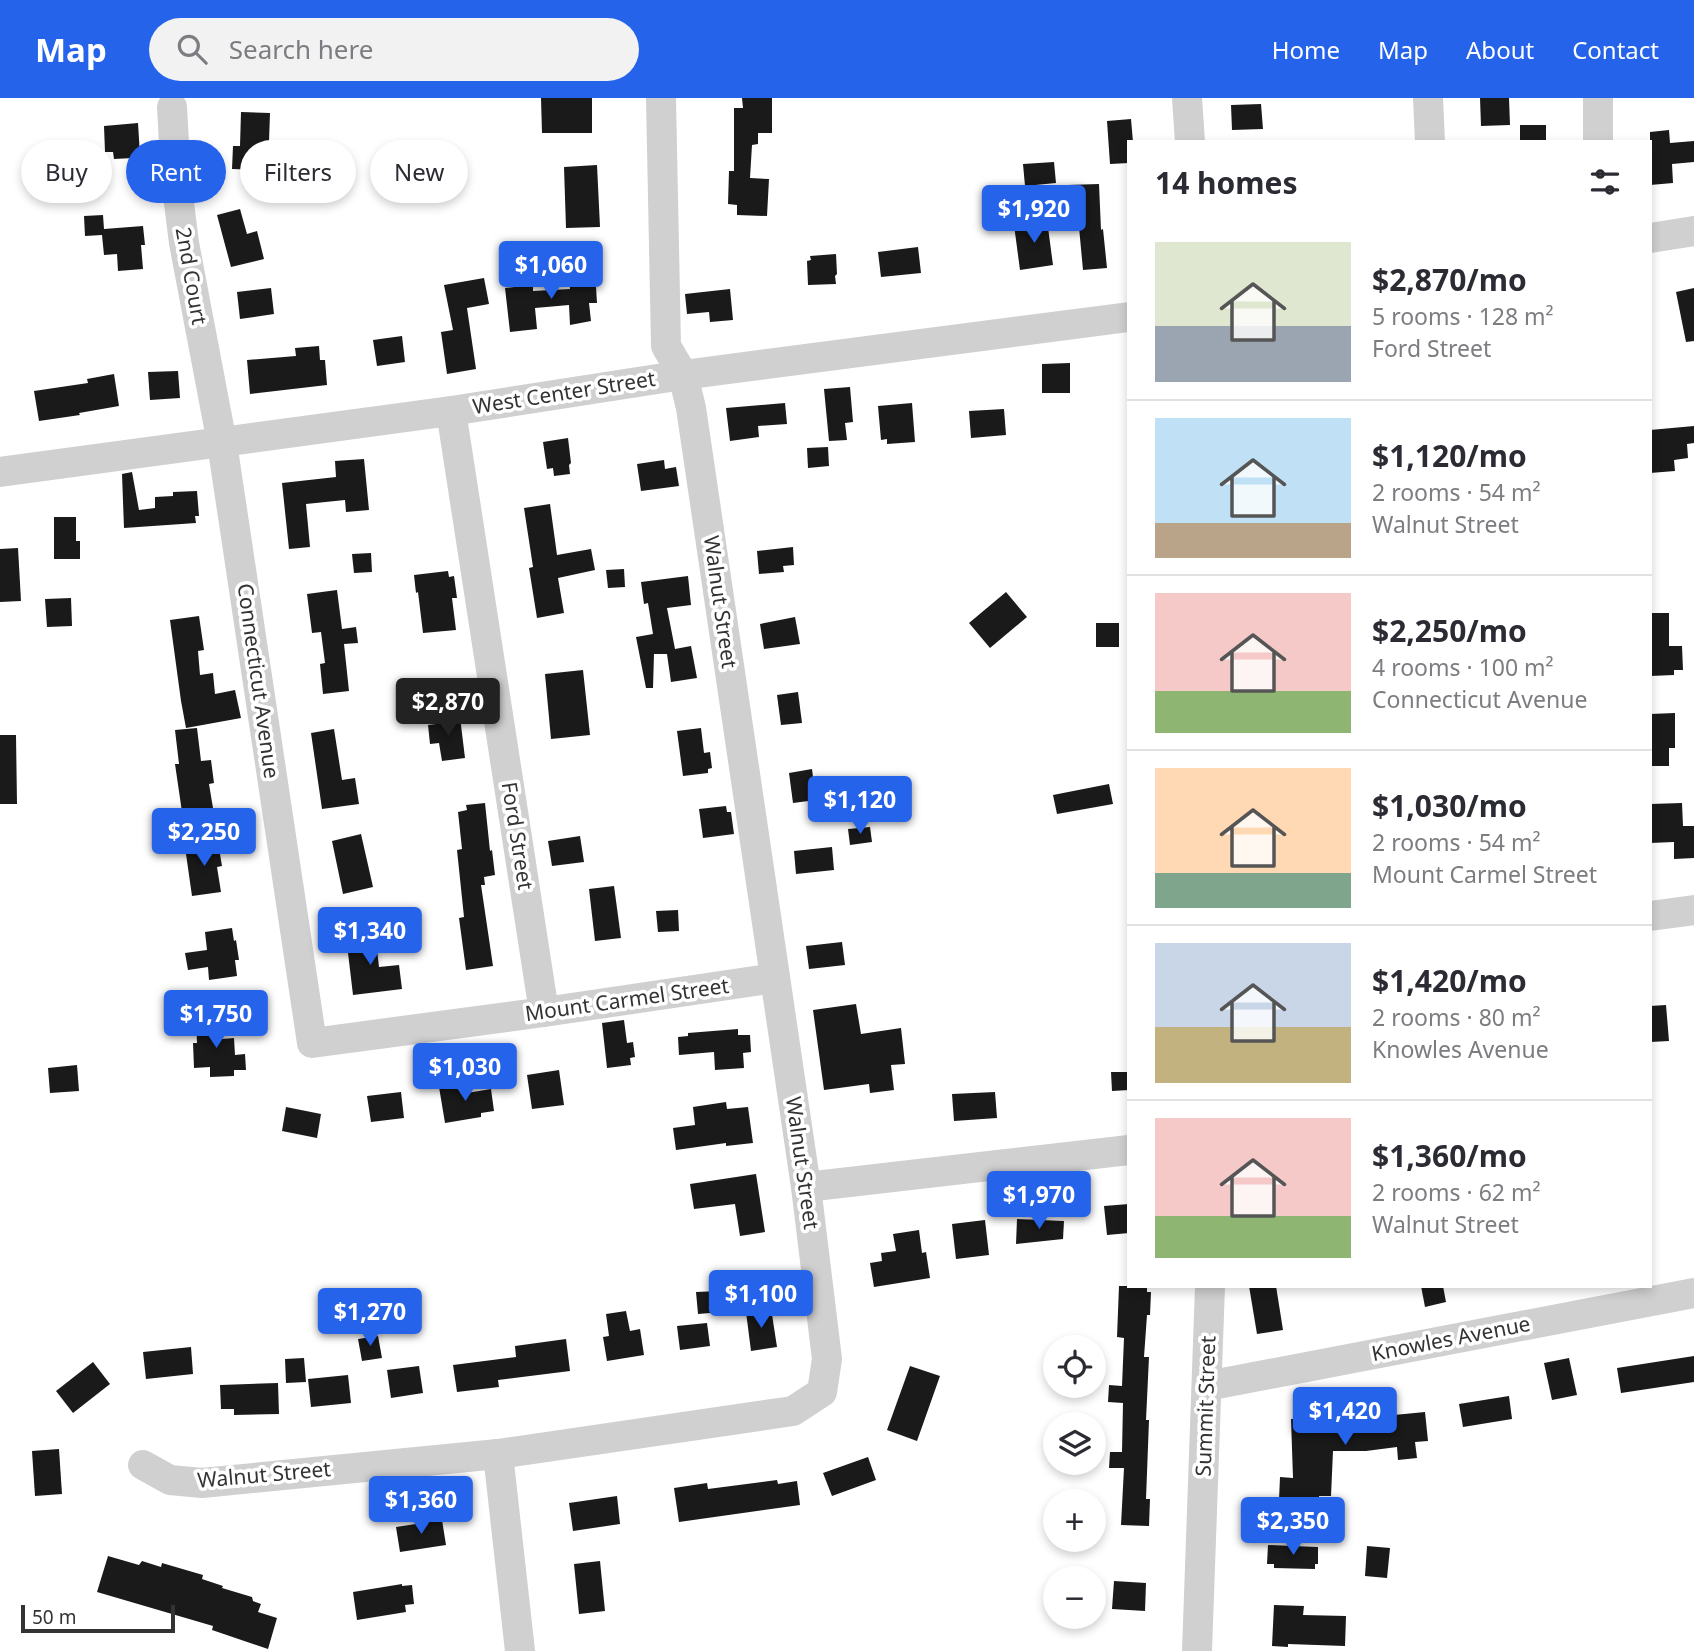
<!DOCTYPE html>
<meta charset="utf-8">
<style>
:root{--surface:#fff;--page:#f2f2f3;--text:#2b2b33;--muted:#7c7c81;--line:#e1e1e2;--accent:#2563eb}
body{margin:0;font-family:"Noto Sans",sans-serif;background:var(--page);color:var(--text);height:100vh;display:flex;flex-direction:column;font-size:26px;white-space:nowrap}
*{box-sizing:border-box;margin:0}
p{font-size:23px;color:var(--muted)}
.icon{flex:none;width:38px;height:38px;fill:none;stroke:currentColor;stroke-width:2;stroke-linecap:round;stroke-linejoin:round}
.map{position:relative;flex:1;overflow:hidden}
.drawer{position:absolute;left:1127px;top:42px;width:525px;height:1148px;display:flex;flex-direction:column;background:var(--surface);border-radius:0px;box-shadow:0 4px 10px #0003}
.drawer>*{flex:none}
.hud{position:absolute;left:21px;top:42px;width:665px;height:63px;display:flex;gap:14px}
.controls{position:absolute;left:1043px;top:1237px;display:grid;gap:14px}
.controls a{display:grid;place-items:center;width:63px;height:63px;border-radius:50%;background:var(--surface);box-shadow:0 4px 10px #0003;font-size:35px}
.scale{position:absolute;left:21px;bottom:18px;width:154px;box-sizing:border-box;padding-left:7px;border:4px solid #333;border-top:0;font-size:19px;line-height:24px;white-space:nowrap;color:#333;-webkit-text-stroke:5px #fff;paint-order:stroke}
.price{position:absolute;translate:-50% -60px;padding:0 16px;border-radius:7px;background:var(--accent);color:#fff;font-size:23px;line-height:46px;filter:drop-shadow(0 2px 4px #0008)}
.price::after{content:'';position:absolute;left:50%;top:42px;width:21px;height:16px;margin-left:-10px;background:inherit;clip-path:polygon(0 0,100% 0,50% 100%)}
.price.active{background:#222;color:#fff}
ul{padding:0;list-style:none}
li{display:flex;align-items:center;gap:21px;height:175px;padding:0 28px}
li+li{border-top:2px solid var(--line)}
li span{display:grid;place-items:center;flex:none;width:196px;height:140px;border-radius:0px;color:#555}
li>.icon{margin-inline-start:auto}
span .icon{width:84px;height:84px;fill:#fffc;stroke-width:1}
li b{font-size:30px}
h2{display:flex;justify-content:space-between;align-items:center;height:84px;padding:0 28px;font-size:30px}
.tag{padding:0 24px;border-radius:32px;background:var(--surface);box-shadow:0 4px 10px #0003;font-size:24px;line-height:63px}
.tag.active{background:var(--accent);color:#fff}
header{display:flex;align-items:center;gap:42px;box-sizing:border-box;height:98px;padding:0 35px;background:var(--accent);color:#fff}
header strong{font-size:33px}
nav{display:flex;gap:38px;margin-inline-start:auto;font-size:24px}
.search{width:490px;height:63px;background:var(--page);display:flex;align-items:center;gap:18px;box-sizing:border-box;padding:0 24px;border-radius:38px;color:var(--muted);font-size:26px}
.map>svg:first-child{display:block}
</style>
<header>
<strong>Map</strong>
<div class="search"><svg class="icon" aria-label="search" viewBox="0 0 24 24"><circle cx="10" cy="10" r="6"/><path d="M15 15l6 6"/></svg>Search here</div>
<nav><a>Home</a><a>Map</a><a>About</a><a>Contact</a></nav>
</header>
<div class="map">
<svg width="1694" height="1553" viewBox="0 0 1694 1553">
<rect width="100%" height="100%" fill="#fff"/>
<g fill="#1a1a1a">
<polygon points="541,0 592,0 592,35 542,35"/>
<polygon points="742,0 772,0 772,35 758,35 758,46 752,47 750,80 769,81 767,118 737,117 737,107 728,106 729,73 734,73 734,10 743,10"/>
<polygon points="1480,0 1509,0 1510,27 1481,28"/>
<polygon points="1261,6 1263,31 1232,32 1231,7"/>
<polygon points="241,14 270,15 268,72 232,71 233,48 240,48"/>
<polygon points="1131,21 1133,44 1129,44 1129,65 1110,66 1107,23"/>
<polygon points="138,25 140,57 132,57 133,60 114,61 113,54 105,54 104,28"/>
<rect x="1520" y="27" width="26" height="17"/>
<polygon points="1669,32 1670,45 1694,43 1694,64 1672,66 1673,85 1650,87 1650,34"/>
<polygon points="1054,64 1056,85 1025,88 1023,66"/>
<polygon points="597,67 600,129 566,130 564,69"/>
<polygon points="1099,86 1101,132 1103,131 1107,170 1083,172 1077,108 1068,109 1067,87"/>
<polygon points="240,111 247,136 257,133 264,161 231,169 217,117"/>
<polygon points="103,117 104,131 143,128 145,147 141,147 143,171 118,173 117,156 104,157 102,137 85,138 84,118"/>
<polygon points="1047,122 1053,167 1020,172 1014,127"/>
<polygon points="918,149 921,175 881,179 878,154"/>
<polygon points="836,156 837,176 835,178 836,186 808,187 807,163 811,162 810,158"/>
<polygon points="587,169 589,189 596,189 597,205 589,205 591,223 570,227 569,207 535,210 537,231 510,234 505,190 533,187 533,193 570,191 568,170"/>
<polygon points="484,180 489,206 467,210 476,271 447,276 441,234 453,232 444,187"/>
<polygon points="271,190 274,216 240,221 237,194"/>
<polygon points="1694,190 1694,243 1686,244 1676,194"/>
<polygon points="730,191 733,222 710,224 709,214 687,216 685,196"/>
<polygon points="402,238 405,264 377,268 373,242"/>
<polygon points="319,248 320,262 325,262 327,287 250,296 247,262 296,258 295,250"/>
<polygon points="1070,265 1070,295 1042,295 1042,266"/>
<polygon points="178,273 180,300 150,302 148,274"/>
<polygon points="114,276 119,308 79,315 80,317 39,323 34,293 88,285 87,281"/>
<polygon points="850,289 853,324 845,325 847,342 829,343 824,291"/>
<polygon points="785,305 787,326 758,328 759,339 730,343 726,310"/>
<polygon points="912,305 915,344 887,346 887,341 881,342 878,308"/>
<polygon points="1004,311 1006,337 971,340 969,313"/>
<polygon points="1694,328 1694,345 1687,346 1688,360 1674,362 1675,373 1650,375 1650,332"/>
<polygon points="568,340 571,365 569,367 570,376 554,378 553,370 547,371 543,344"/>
<polygon points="828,349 829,368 808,370 807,350"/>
<polygon points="364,361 369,412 346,414 345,402 306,406 310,449 289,451 282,385 336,379 335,363"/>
<polygon points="664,362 665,371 676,369 679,388 641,393 637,366"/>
<polygon points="132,374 139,412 155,410 155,399 173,398 173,394 197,393 199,418 195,418 196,425 124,430 122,376"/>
<polygon points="550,406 557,457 591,451 595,472 558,480 564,515 537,520 529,470 533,469 524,410"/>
<polygon points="54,419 76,419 76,443 80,443 80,461 54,461"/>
<polygon points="793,449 794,467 783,468 784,474 759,476 757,453"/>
<polygon points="18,450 21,503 0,504 0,451"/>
<polygon points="371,455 372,474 354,475 352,456"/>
<polygon points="624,471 625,489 608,490 606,472"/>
<polygon points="448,473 449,479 454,478 457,500 452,500 456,532 423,535 418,494 416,495 414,477"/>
<polygon points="688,478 691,507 667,510 675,551 691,548 697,580 671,584 667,556 654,556 653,590 646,590 636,539 653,536 648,505 644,506 641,484"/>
<polygon points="337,492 342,531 356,529 358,545 344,546 349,593 323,596 320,566 325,565 321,534 312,535 307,496"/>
<polygon points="1006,494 1027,519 990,550 969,525"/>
<polygon points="71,500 72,528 47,529 45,501"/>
<polygon points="1650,515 1669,515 1669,548 1682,548 1683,572 1674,572 1674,577 1650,578"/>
<polygon points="199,518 204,552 198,553 200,577 213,575 215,596 235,592 241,620 186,630 181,603 170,522"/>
<polygon points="795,519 800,546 764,551 760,526"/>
<rect x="1096" y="525" width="23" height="24"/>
<polygon points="583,572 590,637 551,641 545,576"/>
<polygon points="798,594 802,625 781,627 777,597"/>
<polygon points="1675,615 1675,650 1669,650 1669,668 1650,668 1650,616"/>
<polygon points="460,619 465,660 442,663 439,645 430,646 428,627 436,626 435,622"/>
<polygon points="197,630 201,663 211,662 214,685 209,686 213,710 182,714 175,666 179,666 175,632"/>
<polygon points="701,630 704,655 710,654 712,670 708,671 708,675 683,678 677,633"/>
<polygon points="334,631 342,682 355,680 359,706 322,711 311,635"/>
<polygon points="0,637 16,637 17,706 0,706"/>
<polygon points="812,671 816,702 793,705 789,675"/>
<polygon points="1109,686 1113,706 1057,716 1053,697"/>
<polygon points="485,705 490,753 492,752 495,777 484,779 485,787 481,787 493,868 466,872 459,820 464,819 457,752 462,751 458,714 467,712 466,707"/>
<polygon points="1682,705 1683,728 1694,728 1694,760 1674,761 1674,744 1650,745 1650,706"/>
<polygon points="726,708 727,714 731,714 734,736 703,740 699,711"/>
<polygon points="870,729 872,744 850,747 848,731"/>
<polygon points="361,736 373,789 343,796 332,743"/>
<polygon points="580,738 584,764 552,768 548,743"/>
<polygon points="218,744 222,768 217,769 221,794 192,798 185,749"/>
<polygon points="832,749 834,772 796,776 794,753"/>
<polygon points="614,788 621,840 595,843 589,791"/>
<polygon points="678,812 679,833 658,834 656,813"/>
<polygon points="232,830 234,843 236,842 239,862 235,862 237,878 209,882 208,869 188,872 185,855 207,852 205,834"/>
<polygon points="375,834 379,869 399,867 402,891 353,897 346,838"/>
<polygon points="842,844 845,867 809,871 806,848"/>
<polygon points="856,906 861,936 901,930 905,966 891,967 894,992 870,995 869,986 824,992 813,912"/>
<polygon points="1666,907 1669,943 1650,944 1650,908"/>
<polygon points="220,920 221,941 234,940 235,957 245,956 246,972 234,972 234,978 210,979 210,969 194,970 193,945 197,945 196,921"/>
<polygon points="624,922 627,945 633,944 635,959 630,960 631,967 607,970 602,925"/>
<polygon points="738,931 738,937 750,937 751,954 743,955 744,970 715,972 714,954 679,957 678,939 688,938 688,935"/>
<polygon points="77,967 79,993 50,995 48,970"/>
<polygon points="559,972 564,1007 532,1011 527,977"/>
<polygon points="1111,974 1129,974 1129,992 1112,993"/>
<polygon points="460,986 461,996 491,991 494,1013 481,1015 481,1019 445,1025 439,989"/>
<polygon points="401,994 404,1020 371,1024 367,998"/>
<polygon points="995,994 997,1020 954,1023 952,996"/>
<polygon points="726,1004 727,1011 748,1009 753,1045 726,1048 726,1045 676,1052 673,1030 695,1027 693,1009"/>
<polygon points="286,1009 321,1016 317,1040 282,1033"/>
<polygon points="756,1076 765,1134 740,1138 735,1106 694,1111 690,1086"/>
<polygon points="1129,1106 1129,1135 1107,1137 1104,1108"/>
<polygon points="1017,1121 1064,1123 1063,1141 1016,1146"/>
<polygon points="985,1122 989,1157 956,1161 952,1126"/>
<polygon points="919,1132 922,1155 926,1154 930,1180 874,1189 870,1165 882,1163 881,1155 896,1153 893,1136"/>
<polygon points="1119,1188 1147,1188 1147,1194 1151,1194 1150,1217 1147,1217 1144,1259 1149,1259 1146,1322 1149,1322 1146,1401 1150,1401 1149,1428 1121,1427 1124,1370 1109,1370 1110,1354 1122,1354 1123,1305 1108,1304 1109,1287 1122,1288 1124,1240 1117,1239"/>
<polygon points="1249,1188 1276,1188 1283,1232 1257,1236"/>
<polygon points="1421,1188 1443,1188 1446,1204 1425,1209"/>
<polygon points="720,1193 722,1214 698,1216 696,1194"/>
<polygon points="771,1210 777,1249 751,1253 746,1214"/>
<polygon points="626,1213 630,1233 640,1231 644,1257 607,1263 603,1239 609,1238 606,1216"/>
<polygon points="707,1225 710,1248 680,1252 677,1228"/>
<polygon points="378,1238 382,1260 362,1263 358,1241"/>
<polygon points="566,1241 570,1273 498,1282 499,1289 457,1294 453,1267 516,1259 515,1248"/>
<polygon points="191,1249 193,1276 146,1281 143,1254"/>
<polygon points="1694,1258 1694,1284 1621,1295 1617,1270"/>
<polygon points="304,1260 306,1284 286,1285 285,1261"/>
<polygon points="1569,1260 1577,1297 1552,1302 1544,1265"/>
<polygon points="93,1264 110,1286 73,1315 56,1293"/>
<polygon points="419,1268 423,1295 391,1300 387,1272"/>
<polygon points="910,1268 940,1278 917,1343 887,1332"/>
<polygon points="348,1277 351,1305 311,1309 308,1281"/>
<polygon points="278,1285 279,1316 234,1317 234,1311 221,1311 220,1287"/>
<polygon points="1509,1298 1512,1321 1463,1329 1459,1306"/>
<polygon points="1384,1303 1394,1317 1425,1314 1428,1343 1415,1344 1417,1360 1398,1362 1397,1349 1366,1353 1333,1353 1331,1398 1319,1398 1319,1402 1314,1402 1314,1407 1291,1406 1291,1402 1279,1402 1280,1379 1293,1380 1291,1321 1363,1319"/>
<polygon points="59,1351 62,1396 35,1398 32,1353"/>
<polygon points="868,1359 876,1382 832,1398 823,1375"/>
<polygon points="777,1382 778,1386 797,1383 800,1407 679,1424 674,1390 707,1385 708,1391"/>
<polygon points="617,1398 620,1426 573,1433 569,1405"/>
<polygon points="442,1422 446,1447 400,1454 396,1429"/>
<polygon points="1268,1447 1318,1449 1318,1466 1315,1466 1315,1471 1274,1470 1274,1466 1267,1466"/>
<polygon points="1367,1448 1390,1450 1387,1480 1365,1478"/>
<polygon points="108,1458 139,1467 142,1463 161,1469 162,1465 203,1477 202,1481 223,1488 222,1490 252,1499 253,1503 261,1506 258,1514 277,1520 268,1551 212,1532 213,1528 97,1494"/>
<polygon points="600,1463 605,1513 579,1516 574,1466"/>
<polygon points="1114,1483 1146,1485 1145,1513 1112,1511"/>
<polygon points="402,1486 402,1488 412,1487 414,1506 405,1507 406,1514 357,1522 353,1494"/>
<polygon points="1274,1507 1304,1508 1303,1517 1346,1518 1345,1548 1288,1546 1288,1549 1272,1548"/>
</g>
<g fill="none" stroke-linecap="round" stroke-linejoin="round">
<g stroke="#d0d0d0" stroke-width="30">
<polyline points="1187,0 1190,44"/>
<polyline points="1428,0 1430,44"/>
<polyline points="172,9 176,81 184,145 222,345 312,945 544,914 775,880"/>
<polyline points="1598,44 1598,0"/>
<polyline points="1650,140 1694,133"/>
<polyline points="451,313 544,914"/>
<polyline points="0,374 451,313 683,277 1129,219"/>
<polyline points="1650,818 1694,812"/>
<polyline points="806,1089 1129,1052"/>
<polyline points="1207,1288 1694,1195"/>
<polyline points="498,1356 520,1553"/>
<polyline points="143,1367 170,1382 202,1385 498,1356 793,1313 822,1294 827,1261 806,1089 691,310 683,277 666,248 661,0"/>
<polyline points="1197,1553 1210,1188"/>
</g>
</g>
<g text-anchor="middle" stroke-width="7" stroke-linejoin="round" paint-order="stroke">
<g font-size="21" fill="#333" stroke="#fff">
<text transform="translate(191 178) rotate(80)" y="7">2nd Court</text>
<text transform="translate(564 295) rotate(-9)" y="7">West Center Street</text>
<text transform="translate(720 504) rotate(82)" y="7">Walnut Street</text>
<text transform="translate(258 583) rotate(82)" y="7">Connecticut Avenue</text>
<text transform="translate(517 738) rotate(81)" y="7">Ford Street</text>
<text transform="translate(627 902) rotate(-8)" y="7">Mount Carmel Street</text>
<text transform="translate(802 1065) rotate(82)" y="7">Walnut Street</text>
<text transform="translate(1451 1241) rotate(-11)" y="7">Knowles Avenue</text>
<text transform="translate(1206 1308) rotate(-88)" y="7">Summit Street</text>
<text transform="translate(264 1377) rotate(-5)" y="7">Walnut Street</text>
</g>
</g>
</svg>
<div class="controls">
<a><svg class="icon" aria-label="locate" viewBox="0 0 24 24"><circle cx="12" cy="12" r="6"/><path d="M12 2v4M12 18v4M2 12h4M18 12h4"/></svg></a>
<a><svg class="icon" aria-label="layers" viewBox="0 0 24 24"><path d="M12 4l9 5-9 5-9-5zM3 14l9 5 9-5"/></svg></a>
<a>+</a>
<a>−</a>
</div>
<div class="scale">50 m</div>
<b class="price" style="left:1034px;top:147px">$1,920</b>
<b class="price" style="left:551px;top:203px">$1,060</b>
<b class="price active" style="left:448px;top:640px">$2,870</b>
<b class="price" style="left:860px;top:738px">$1,120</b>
<b class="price" style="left:204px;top:770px">$2,250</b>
<b class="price" style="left:370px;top:869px">$1,340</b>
<b class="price" style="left:216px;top:952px">$1,750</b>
<b class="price" style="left:465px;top:1005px">$1,030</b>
<b class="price" style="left:1039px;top:1133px">$1,970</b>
<b class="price" style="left:761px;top:1232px">$1,100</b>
<b class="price" style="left:370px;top:1250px">$1,270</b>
<b class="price" style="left:1345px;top:1349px">$1,420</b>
<b class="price" style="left:421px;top:1438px">$1,360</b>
<b class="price" style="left:1293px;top:1459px">$2,350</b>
<div class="hud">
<a class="tag">Buy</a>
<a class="tag active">Rent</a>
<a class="tag">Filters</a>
<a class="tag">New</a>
</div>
<section class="drawer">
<h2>14 homes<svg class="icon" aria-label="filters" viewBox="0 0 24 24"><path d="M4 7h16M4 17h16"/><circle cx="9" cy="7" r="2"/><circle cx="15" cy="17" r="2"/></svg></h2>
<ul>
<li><span style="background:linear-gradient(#dfe7d0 60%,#9aa5b1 0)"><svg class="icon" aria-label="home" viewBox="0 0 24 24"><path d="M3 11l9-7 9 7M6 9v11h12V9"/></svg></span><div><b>$2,870/mo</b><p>5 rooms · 128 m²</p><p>Ford Street</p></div></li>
<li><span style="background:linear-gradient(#bfe0f5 75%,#b9a48a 0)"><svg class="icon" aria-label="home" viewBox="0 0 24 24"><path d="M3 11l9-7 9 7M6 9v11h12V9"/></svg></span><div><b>$1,120/mo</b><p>2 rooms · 54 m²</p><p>Walnut Street</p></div></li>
<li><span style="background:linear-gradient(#f6c9c9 70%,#8fb573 0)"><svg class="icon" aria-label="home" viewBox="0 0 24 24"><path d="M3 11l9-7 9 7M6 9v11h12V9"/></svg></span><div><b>$2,250/mo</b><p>4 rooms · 100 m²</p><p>Connecticut Avenue</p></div></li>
<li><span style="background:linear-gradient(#ffd9b3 75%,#7fa58c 0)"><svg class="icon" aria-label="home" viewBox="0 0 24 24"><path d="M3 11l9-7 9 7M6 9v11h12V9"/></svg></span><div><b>$1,030/mo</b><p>2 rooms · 54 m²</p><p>Mount Carmel Street</p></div></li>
<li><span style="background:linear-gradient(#c9d6e8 60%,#c2b280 0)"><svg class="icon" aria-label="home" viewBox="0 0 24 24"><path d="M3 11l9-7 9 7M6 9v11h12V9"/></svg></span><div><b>$1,420/mo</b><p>2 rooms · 80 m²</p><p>Knowles Avenue</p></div></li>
<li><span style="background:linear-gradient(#f6c9c9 70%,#8fb573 0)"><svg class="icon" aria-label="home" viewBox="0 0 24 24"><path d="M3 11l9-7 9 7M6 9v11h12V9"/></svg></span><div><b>$1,360/mo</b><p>2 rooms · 62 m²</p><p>Walnut Street</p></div></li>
</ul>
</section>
</div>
